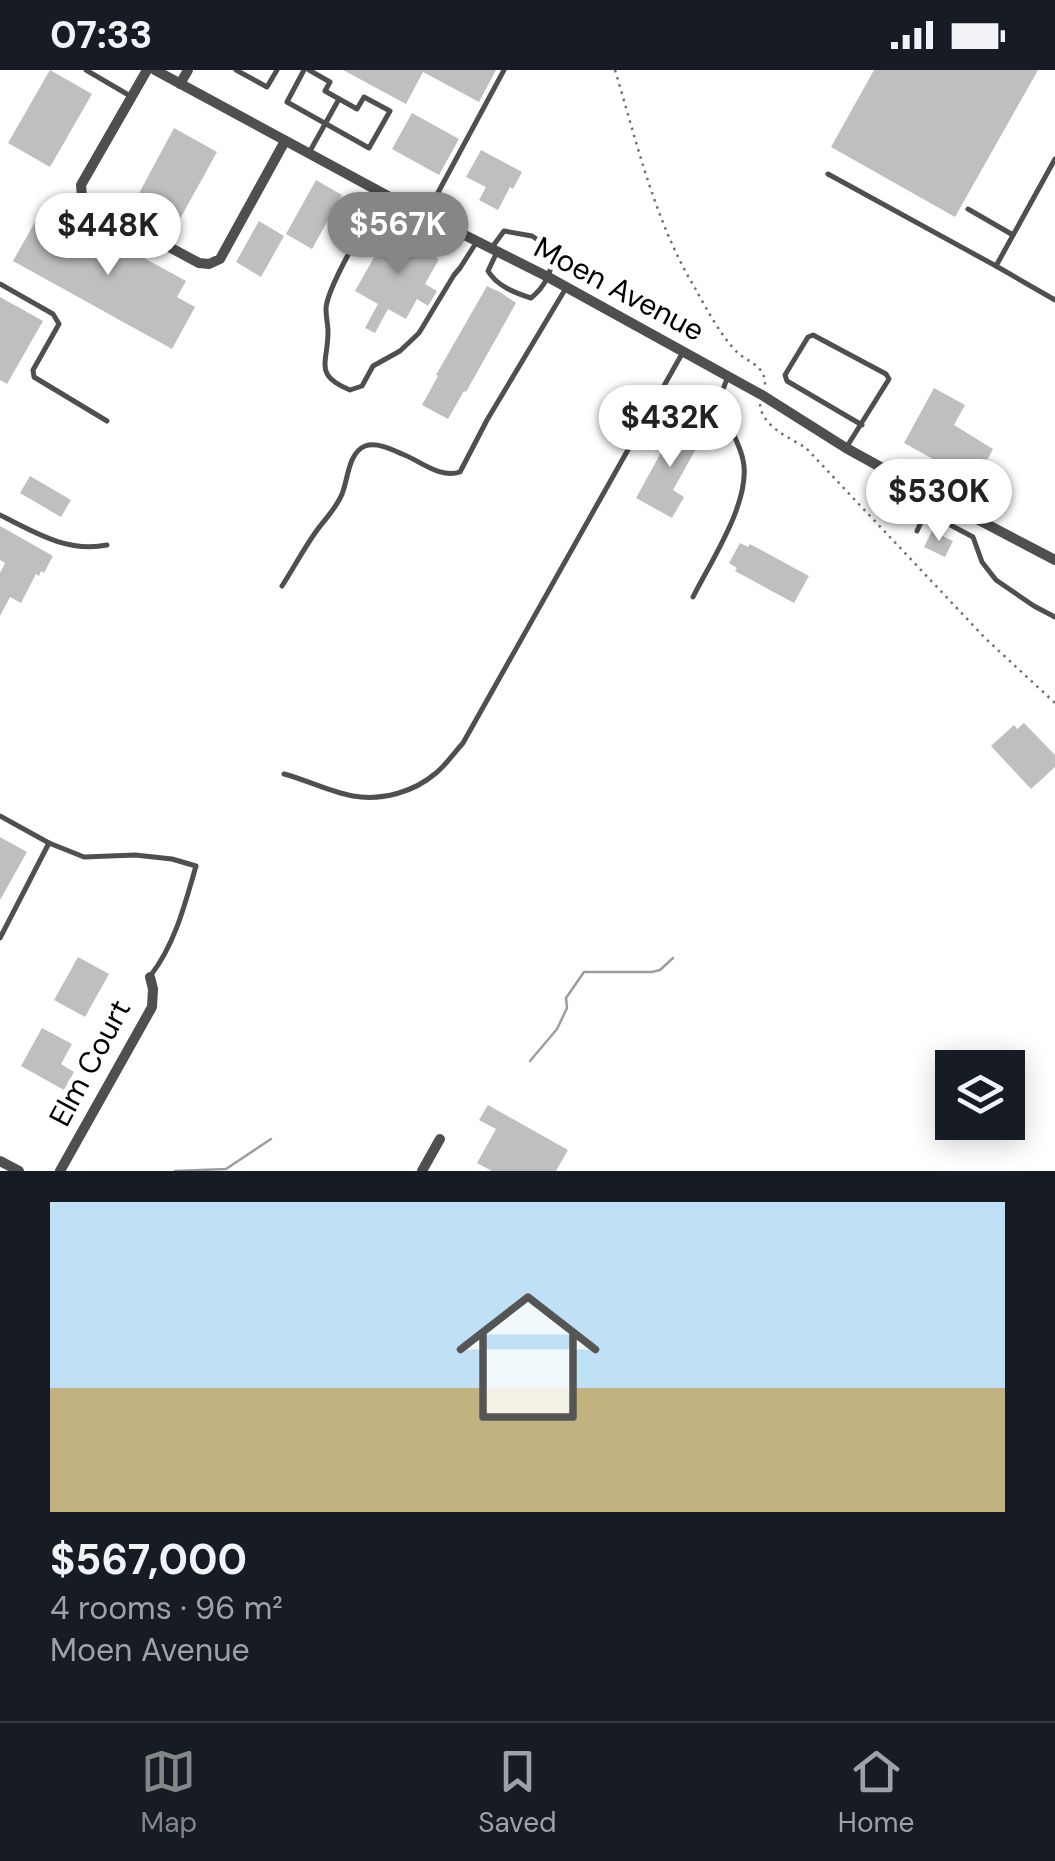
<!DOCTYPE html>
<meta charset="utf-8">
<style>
:root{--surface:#171b24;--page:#242831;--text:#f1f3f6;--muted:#9ea1a6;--line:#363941;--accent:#858687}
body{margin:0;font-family:"DM Sans",sans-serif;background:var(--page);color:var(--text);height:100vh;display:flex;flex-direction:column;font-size:38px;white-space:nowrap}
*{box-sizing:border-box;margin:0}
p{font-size:32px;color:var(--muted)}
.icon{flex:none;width:55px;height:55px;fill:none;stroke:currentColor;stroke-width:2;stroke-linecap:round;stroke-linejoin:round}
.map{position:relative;height:1101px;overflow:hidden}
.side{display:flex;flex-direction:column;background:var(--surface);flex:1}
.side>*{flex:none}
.controls{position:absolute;left:935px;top:980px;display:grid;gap:20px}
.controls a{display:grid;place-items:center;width:90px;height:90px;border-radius:0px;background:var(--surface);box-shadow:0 5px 25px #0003;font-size:50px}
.price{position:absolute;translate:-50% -85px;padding:0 22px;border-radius:35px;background:#fff;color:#222;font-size:32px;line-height:65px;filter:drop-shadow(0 2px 5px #0008)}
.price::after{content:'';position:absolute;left:50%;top:60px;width:30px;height:22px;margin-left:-15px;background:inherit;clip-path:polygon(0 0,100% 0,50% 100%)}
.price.current{background:var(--accent);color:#fff}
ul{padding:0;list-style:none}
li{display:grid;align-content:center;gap:20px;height:530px;padding:0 50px}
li+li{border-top:2px solid var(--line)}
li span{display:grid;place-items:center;height:310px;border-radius:0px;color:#555}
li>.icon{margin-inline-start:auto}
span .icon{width:180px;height:180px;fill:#fffc;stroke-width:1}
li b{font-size:42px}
.status{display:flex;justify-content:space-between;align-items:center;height:70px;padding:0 50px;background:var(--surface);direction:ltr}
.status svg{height:28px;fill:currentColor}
.tab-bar{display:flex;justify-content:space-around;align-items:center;height:140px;border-top:2px solid var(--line);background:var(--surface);font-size:28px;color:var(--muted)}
.tab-bar a{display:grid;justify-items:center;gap:5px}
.tab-bar .current{color:var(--accent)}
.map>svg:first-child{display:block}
</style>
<div class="status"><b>07:33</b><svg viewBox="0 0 49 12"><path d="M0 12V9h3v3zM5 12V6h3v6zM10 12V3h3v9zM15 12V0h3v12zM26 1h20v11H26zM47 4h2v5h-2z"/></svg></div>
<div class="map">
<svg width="1055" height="1101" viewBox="0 0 1055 1101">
<rect width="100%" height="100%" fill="#fff"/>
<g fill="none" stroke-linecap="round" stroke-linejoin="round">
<g stroke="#9d9d9d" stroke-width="2.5">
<polyline points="530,991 557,959 567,938 566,928 584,902 652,902 660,900 673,888"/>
<polyline points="175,1101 226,1099 271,1069"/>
</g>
</g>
<g fill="#bfbfbf">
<polygon points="50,0 92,24 50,97 8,73"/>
<polygon points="343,0 496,0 479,32 423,2 406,34"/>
<polygon points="874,0 1038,0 955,147 831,77"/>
<polygon points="412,43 459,69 439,105 392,79"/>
<polygon points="174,58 217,82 171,165 129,142"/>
<polygon points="481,80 522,102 513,119 510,117 498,140 479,130 486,117 466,107"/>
<polygon points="316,110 342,125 312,179 286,164"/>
<polygon points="71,148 186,211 177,227 195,237 172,279 13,191 35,152 56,161 62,150 68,153"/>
<polygon points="259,151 284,166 261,207 236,192"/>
<polygon points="389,161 398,166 401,161 433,178 430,184 439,189 425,214 437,221 428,236 417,229 406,249 388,239 375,263 365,258 378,234 355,221"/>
<polygon points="487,216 497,221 497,220 516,233 466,322 464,321 448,349 422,335 438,306 436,305"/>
<polygon points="0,227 43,251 7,314 0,310"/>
<polygon points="934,318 965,335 954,355 993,379 974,415 931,392 933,389 904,373"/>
<polygon points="680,348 691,354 688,359 702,368 673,420 684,427 672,448 636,428"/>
<polygon points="30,406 71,430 61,447 20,423"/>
<polygon points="0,456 53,486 44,503 41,501 39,506 36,504 21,533 10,527 0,546 0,503 5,493 0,490"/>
<polygon points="932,461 953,471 945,487 924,477"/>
<polygon points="740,473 748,477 750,474 809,506 794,533 735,501 737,498 729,493"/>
<polygon points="1024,653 1055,685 1055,697 1031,719 991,676 1014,655 1017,659"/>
<polygon points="0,767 27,782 0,830"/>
<polygon points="78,887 109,904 85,947 54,930"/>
<polygon points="42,958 72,974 61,994 74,1002 64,1020 21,996"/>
<polygon points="488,1035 568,1080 556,1101 492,1101 477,1093 496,1059 479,1050"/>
</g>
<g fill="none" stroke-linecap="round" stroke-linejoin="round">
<g stroke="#717171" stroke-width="2.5" stroke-dasharray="2.5 5" stroke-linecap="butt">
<path d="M615,0C637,73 655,152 695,218C706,238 722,268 738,283C746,290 756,293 762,302C765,308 765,310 765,317"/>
<path d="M760,334C762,357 789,367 806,378L986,569L1055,633"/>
</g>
<g stroke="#4f4f4f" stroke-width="5">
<polyline points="86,0 132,27"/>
<polyline points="236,0 267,17 277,0"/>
<polyline points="304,0 287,32 369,78 390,41 364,27 357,39 325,21 330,12 309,0"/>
<polyline points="310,81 339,29"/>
<polyline points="1055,89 996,196 1055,230"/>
<polyline points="828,104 996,196"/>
<path d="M397,131C393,139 390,151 381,154C373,156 369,154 362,159C353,176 326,222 326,239C326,247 328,255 328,262C328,293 313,305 350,320L362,316L373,296L400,281L419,263L454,205L460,198L476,173"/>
<polyline points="968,139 1013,165"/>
<polyline points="427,143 504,0"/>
<path d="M493,176L504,161L532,166L553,180C553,199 546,216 531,228C515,223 497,216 488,201L497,182"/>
<polyline points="0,214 53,244 59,254 33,300 34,307 107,351"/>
<polyline points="846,378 889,309 886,304 813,265 808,267 785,305 787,311 862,355"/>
<polyline points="926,442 973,467 982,492 996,510 1034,536 1055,547"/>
<path d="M0,445C34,462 67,483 107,475"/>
<polyline points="917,461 933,426"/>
<path d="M282,516C293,499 303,480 315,463C324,450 336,439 342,424C348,410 348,383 365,376C377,372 391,379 402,384C421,391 440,409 460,402L487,350L566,218"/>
<path d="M693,527C711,491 752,430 743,390C739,370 726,352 718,333L728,306"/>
<path d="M284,704C307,710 330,722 353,726C382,731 414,722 436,703C446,695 454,683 463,673L683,282"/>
<polyline points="0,746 49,773"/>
<path d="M0,868L49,773L84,787L135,785L172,789L196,796C185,834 175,874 151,905"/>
</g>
<g stroke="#4f4f4f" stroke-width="10">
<polyline points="147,0 81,115 82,126 87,133 199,193 209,194 220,189 285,71"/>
<polyline points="155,0 397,131 548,207 762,325 846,378 933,426 1055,490"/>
<polyline points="180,14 188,0"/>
<polyline points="0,1091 19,1101"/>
<polyline points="60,1101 152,937 153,919 150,907"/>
<polyline points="422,1101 440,1069"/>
</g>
</g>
<g text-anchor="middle" stroke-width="10" stroke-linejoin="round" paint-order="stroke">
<g font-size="30" fill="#000" stroke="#fff">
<text transform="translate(619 219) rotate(28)" y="10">Moen Avenue</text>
<text transform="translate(90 993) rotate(-62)" y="10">Elm Court</text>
</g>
</g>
</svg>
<div class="controls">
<a><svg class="icon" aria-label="layers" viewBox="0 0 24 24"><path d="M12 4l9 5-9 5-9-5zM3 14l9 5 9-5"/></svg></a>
</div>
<b class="price current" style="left:398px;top:207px">$567K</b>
<b class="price" style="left:108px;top:208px">$448K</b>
<b class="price" style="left:670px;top:400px">$432K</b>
<b class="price" style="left:939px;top:474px">$530K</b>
</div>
<section class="side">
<ul>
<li><span style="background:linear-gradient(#bfe0f5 60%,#c2b280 0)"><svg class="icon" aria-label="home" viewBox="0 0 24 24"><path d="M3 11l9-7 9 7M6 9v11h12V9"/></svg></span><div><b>$567,000</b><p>4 rooms · 96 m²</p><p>Moen Avenue</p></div></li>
</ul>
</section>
<nav class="tab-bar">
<a class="current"><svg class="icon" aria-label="map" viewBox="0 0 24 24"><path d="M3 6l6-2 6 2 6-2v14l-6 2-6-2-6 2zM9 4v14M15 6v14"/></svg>Map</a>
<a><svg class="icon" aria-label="saved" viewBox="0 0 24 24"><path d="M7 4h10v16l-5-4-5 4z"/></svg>Saved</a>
<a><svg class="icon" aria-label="home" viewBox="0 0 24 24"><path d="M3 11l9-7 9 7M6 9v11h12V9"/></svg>Home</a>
</nav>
